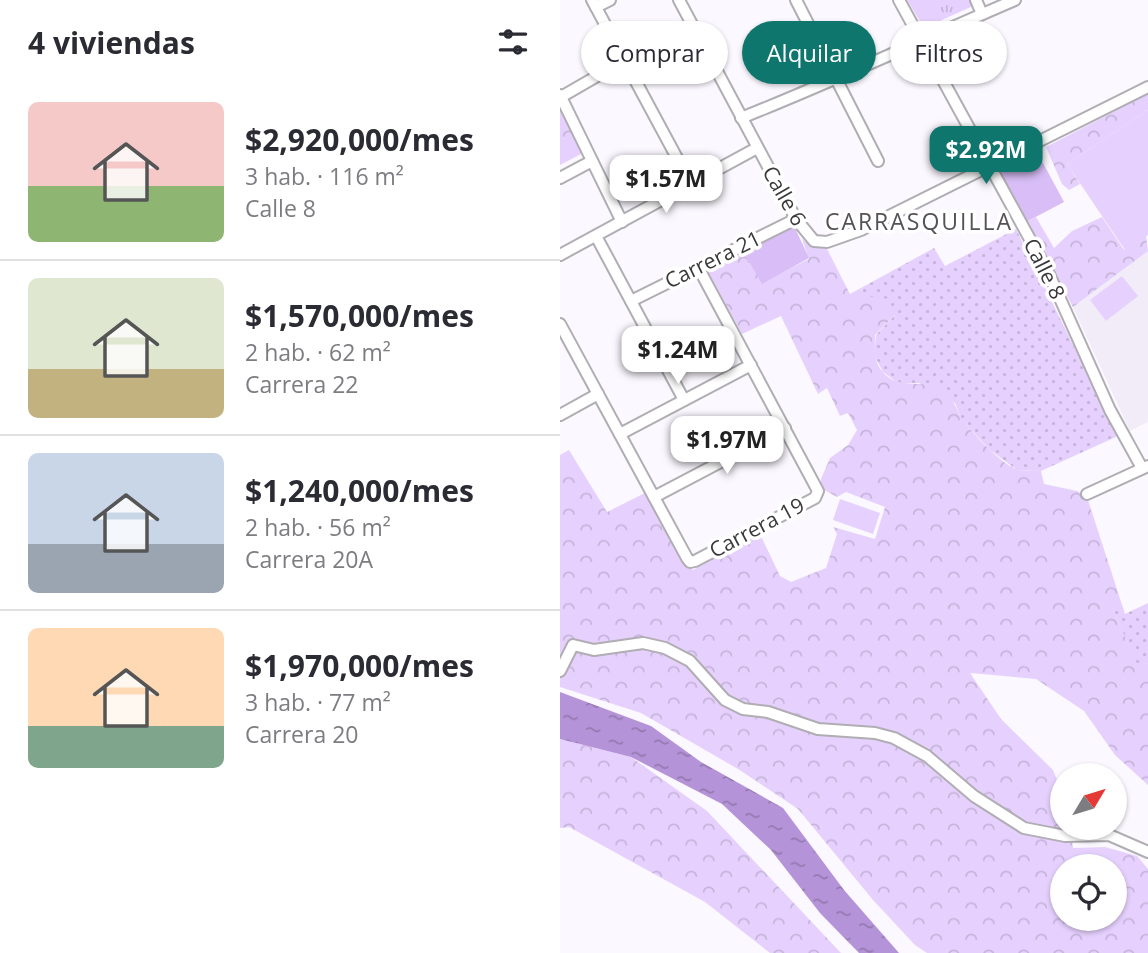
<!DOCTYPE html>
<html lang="es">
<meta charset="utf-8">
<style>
:root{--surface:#fff;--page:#f2f2f3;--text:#2b2b33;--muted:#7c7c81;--line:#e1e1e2;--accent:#0f766e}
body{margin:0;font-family:"Open Sans",sans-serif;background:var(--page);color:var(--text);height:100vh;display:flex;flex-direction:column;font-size:26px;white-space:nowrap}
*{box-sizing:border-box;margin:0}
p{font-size:23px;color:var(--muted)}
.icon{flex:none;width:38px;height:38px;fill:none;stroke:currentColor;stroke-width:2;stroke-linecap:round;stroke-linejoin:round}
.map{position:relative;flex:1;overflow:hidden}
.sheet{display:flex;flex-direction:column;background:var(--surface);width:560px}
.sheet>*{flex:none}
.top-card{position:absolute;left:21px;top:21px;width:462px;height:63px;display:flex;gap:14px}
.needle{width:46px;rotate:52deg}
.buttons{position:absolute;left:490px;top:763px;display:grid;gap:14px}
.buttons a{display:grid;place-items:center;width:77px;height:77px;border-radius:50%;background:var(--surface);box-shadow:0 2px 5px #0004;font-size:35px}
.price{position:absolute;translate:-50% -60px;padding:0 16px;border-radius:14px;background:#fff;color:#222;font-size:23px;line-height:46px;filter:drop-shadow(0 2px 4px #0008)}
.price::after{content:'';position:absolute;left:50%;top:42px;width:21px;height:16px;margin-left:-10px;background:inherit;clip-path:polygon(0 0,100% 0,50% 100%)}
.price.on{background:var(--accent);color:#fff}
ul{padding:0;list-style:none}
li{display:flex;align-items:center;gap:21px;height:175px;padding:0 28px}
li+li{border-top:2px solid var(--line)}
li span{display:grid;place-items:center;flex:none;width:196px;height:140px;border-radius:10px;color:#555}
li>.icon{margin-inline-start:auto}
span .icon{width:84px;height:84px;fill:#fffc;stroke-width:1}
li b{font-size:30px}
h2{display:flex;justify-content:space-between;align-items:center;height:84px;padding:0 28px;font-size:30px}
.chip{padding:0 24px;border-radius:32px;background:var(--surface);box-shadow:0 2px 5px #0004;font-size:24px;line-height:63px}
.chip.on{background:var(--accent);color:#fff}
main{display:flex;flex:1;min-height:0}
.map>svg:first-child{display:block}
</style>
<main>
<section class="sheet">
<h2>4 viviendas<svg class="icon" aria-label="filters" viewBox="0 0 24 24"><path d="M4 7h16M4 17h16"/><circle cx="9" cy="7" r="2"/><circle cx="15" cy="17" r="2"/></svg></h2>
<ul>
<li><span style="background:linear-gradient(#f6c9c9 60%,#8fb573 0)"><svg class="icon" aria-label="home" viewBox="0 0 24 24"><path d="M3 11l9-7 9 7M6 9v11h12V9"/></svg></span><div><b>$2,920,000/mes</b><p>3 hab. · 116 m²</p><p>Calle 8</p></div></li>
<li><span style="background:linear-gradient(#dfe7d0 65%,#c2b280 0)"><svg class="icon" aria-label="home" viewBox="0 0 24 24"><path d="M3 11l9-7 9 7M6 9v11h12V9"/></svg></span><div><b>$1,570,000/mes</b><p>2 hab. · 62 m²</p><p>Carrera 22</p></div></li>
<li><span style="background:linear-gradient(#c9d6e8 65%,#9aa5b1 0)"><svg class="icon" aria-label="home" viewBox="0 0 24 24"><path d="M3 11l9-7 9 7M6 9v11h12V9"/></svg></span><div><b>$1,240,000/mes</b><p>2 hab. · 56 m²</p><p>Carrera 20A</p></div></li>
<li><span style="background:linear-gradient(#ffd9b3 70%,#7fa58c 0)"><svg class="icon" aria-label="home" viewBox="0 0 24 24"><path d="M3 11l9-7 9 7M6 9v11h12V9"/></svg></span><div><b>$1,970,000/mes</b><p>3 hab. · 77 m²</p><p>Carrera 20</p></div></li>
</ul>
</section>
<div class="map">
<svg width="588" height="953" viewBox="0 0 588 953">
<defs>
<pattern id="grass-dots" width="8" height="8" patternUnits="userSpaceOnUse" patternTransform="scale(1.75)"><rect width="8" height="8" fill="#e6d1fe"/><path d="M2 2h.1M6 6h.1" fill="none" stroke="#c6b4da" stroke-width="1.8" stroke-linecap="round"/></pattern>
<pattern id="forest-crowns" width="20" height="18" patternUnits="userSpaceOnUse" patternTransform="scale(1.75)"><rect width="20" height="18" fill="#e6d1fe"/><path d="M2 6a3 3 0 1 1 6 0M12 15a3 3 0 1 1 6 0" fill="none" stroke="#c6b4da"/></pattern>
<pattern id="park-tufts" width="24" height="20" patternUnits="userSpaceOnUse" patternTransform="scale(1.75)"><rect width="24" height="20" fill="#e6d1fe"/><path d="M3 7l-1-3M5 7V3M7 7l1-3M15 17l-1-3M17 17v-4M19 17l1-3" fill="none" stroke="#c6b4da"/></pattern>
<pattern id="water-ripples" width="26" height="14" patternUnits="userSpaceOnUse" patternTransform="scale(1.75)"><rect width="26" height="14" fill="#b593d8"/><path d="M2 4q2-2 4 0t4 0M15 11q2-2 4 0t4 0" fill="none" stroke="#9479b0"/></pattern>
</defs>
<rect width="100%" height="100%" fill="#fbf8ff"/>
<polygon fill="#f2ecf9" points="588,251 588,422 570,431 513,307"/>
<g fill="url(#grass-dots)">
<polygon points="456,229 558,436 481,471 457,470 430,450 402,420 395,403 359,383 338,383 323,372 314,355 316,335 335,315 290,294 374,248 385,266"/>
<polygon points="588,603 588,663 578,667 551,605 565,614"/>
</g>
<g fill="url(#forest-crowns)" fill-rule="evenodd">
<polygon points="588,94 588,110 507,164 520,184 509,190 502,184 486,147"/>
<polygon points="0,104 23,153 0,165"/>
<polygon points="476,217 494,248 512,231 542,217 564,250 586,236 588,251 513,307 466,222"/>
<path d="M242,239L252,247L267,249L290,294L329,299L335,315L315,335C315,348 313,360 322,371C337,391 363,378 382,390C394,397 396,410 403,420C413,434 444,467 459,470C466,471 474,470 481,471L484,484L517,491L527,497L565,614L552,607L578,666L588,663V785L555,755L524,711L476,679L410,673L441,719L493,770L502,792V828H511L513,848L545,847L577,856L588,869V953H367L355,945L313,900L238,809L178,769L81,713L0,687V455L9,450L47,512L85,493L122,561L133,570L200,534L220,576L231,582L266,568L277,534L273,527L315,539L325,507L286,492L277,497L261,488V479L270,458L288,445L297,430L288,413L280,416L267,388L258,394L221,316L182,334L148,271L184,253L202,283L249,259ZM502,866H555V919H502Z"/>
<polygon points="0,739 71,757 147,811 281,953 210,953 145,902 9,827 0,828"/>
</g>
<polygon fill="url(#park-tufts)" points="347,0 411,0 413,6 364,28"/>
<g fill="#e6d1fe">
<polygon points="588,110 588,235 565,250 507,164"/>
<polygon points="562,276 578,296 546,321 530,300"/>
<polygon points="280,499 320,513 313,534 273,520"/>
</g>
<polygon fill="url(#water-ripples)" points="0,692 91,726 141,762 223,808 284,890 339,953 299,953 260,913 211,850 162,804 71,757 0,739"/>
<g fill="#d8bdf6">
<polygon points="476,150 504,202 466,222 439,170"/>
<polygon points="234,226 249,258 202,284 184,253"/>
</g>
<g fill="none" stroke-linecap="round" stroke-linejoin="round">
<defs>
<g id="minor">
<polyline points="32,0 131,184"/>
<polyline points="119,0 236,219 254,241 267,242 301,230 588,87"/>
<polyline points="236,0 318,161"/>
<polyline points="339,0 489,274 550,410 582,468"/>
<polyline points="416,0 422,14"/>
<polyline points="36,7 50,0"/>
<polyline points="0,95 62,222"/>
<polyline points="1,97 65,60"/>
<path d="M181,118C274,81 364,39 455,0"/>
<polyline points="0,178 32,161"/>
<polyline points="36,236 124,400"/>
<polyline points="0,255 197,148"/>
<polyline points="71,301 236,219"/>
<polyline points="0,324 127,558 130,562 135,561 255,498 258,491 138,267"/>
<polyline points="0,415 38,394"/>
<polyline points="60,434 191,365"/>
<polyline points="527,494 588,466"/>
<polyline points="94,497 225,428"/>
<polyline points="0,671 13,645 34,650 83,643 105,648 130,661 165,700 183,709 208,712 258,729 315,733 334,738 367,756 414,796 464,828 505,836 549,835 588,852"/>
</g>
</defs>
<use href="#minor" stroke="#b0adb3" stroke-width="14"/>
<use href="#minor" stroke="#fff" stroke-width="10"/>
</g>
<g text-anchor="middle" stroke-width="7" stroke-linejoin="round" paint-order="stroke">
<g font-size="21" fill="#39383a" stroke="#fff">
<text transform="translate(224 196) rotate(60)" y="7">Calle 6</text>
<text transform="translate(153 260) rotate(-26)" y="7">Carrera 21</text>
<text transform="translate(484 269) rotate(63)" y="7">Calle 8</text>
<text transform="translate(197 528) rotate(-28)" y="7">Carrera 19</text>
</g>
<g font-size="23" letter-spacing="2" fill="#545157" stroke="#fff">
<text x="359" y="230">CARRASQUILLA</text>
</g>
</g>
</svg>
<div class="buttons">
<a><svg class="needle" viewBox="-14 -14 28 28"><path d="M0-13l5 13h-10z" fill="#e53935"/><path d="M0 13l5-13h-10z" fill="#7c7c81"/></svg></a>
<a><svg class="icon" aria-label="locate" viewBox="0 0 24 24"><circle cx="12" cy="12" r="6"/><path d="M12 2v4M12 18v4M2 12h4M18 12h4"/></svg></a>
</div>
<b class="price on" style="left:426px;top:186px">$2.92M</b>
<b class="price" style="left:106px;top:215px">$1.57M</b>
<b class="price" style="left:118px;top:386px">$1.24M</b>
<b class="price" style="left:167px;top:476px">$1.97M</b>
<div class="top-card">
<a class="chip">Comprar</a>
<a class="chip on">Alquilar</a>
<a class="chip">Filtros</a>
</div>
</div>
</main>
